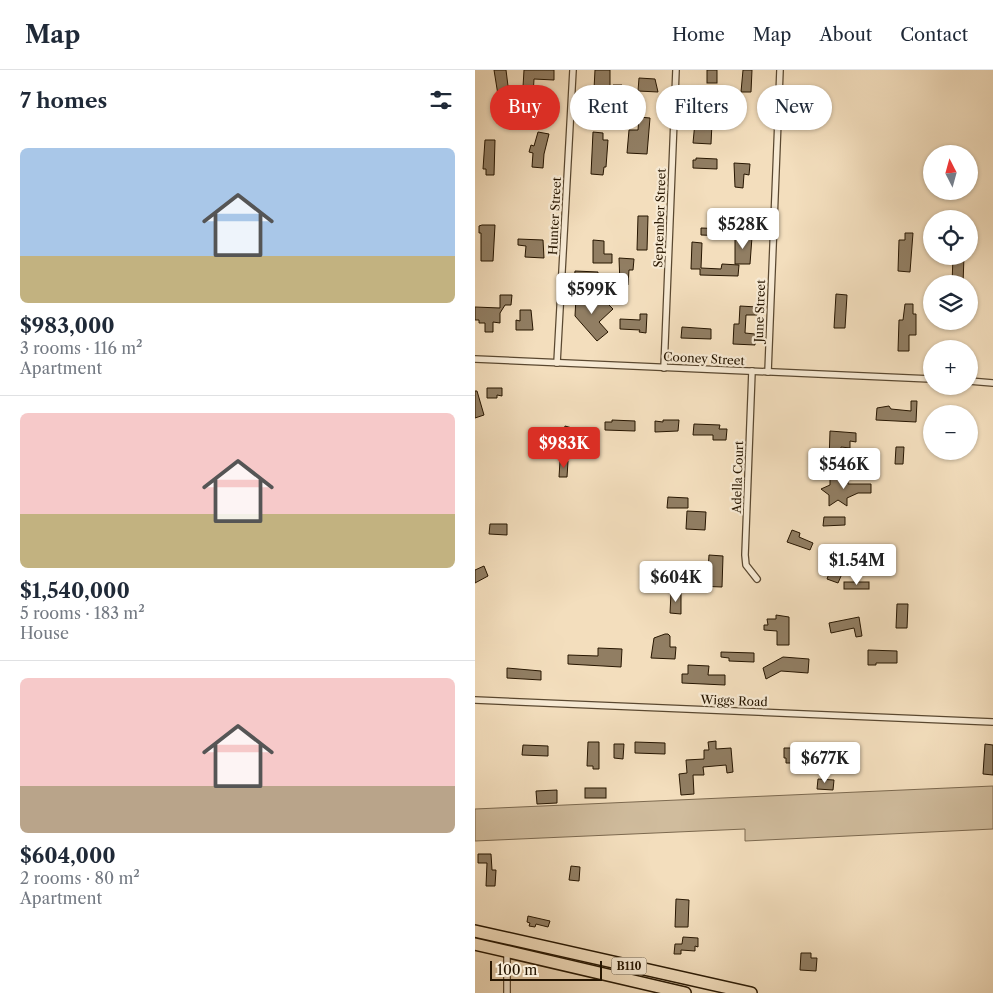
<!DOCTYPE html>
<meta charset="utf-8">
<style>
:root{--surface:#fff;--page:#f2f2f3;--text:#1f2937;--muted:#747a83;--line:#e0e1e3;--accent:#d93025}
body{margin:0;font-family:"Libre Caslon Text",serif;background:var(--page);color:var(--text);height:100vh;display:flex;flex-direction:column;font-size:19px;white-space:nowrap}
*{box-sizing:border-box;margin:0}
p{font-size:16px;color:var(--muted)}
.icon{flex:none;width:28px;height:28px;fill:none;stroke:currentColor;stroke-width:2;stroke-linecap:round;stroke-linejoin:round}
.map{position:relative;flex:1;overflow:hidden}
.side{display:flex;flex-direction:column;background:var(--surface);width:475px}
.side>*{flex:none}
.hud{position:absolute;left:15px;top:15px;width:428px;height:45px;display:flex;gap:10px}
.needle{width:32px;rotate:354deg}
.controls{position:absolute;left:448px;top:75px;display:grid;gap:10px}
.controls a{display:grid;place-items:center;width:55px;height:55px;border-radius:50%;background:var(--surface);box-shadow:0 1px 4px #0004;font-size:25px}
.scale{position:absolute;left:15px;bottom:12px;width:112px;box-sizing:border-box;padding-left:5px;border:2px solid #271601;border-top:0;font-size:14px;line-height:18px;white-space:nowrap;color:#271601;-webkit-text-stroke:4px #f7ead4;paint-order:stroke}
.price{position:absolute;translate:-50% -42px;padding:0 11px;border-radius:5px;background:#fff;color:#222;font-size:16px;line-height:32px;filter:drop-shadow(0 1px 2px #0008)}
.price::after{content:'';position:absolute;left:50%;top:30px;width:15px;height:11px;margin-left:-8px;background:inherit;clip-path:polygon(0 0,100% 0,50% 100%)}
.price.selected{background:var(--accent);color:#fff}
ul{padding:0;list-style:none}
li{display:grid;align-content:center;gap:10px;height:265px;padding:0 20px}
li+li{border-top:1px solid var(--line)}
li span{display:grid;place-items:center;height:155px;border-radius:8px;color:#555}
li>.icon{margin-inline-start:auto}
span .icon{width:90px;height:90px;fill:#fffc;stroke-width:1}
li b{font-size:21px}
h2{display:flex;justify-content:space-between;align-items:center;height:60px;padding:0 20px;font-size:21px}
.pill{padding:0 18px;border-radius:22px;background:var(--surface);box-shadow:0 1px 4px #0004;font-size:18px;line-height:45px}
.pill.selected{background:var(--accent);color:#fff}
header{display:flex;align-items:center;gap:30px;box-sizing:border-box;height:70px;padding:0 25px;background:var(--surface);border-bottom:1px solid var(--line)}
header strong{font-size:24px}
nav{display:flex;gap:28px;margin-inline-start:auto;font-size:18px}
main{display:flex;flex:1;min-height:0}
.map>svg:first-child{display:block}
</style>
<header>
<strong>Map</strong>
<nav><a>Home</a><a>Map</a><a>About</a><a>Contact</a></nav>
</header>
<main>
<section class="side">
<h2>7 homes<svg class="icon" aria-label="filters" viewBox="0 0 24 24"><path d="M4 7h16M4 17h16"/><circle cx="9" cy="7" r="2"/><circle cx="15" cy="17" r="2"/></svg></h2>
<ul>
<li><span style="background:linear-gradient(#a9c7e8 70%,#c2b280 0)"><svg class="icon" aria-label="home" viewBox="0 0 24 24"><path d="M3 11l9-7 9 7M6 9v11h12V9"/></svg></span><div><b>$983,000</b><p>3 rooms · 116 m²</p><p>Apartment</p></div></li>
<li><span style="background:linear-gradient(#f6c9c9 65%,#c2b280 0)"><svg class="icon" aria-label="home" viewBox="0 0 24 24"><path d="M3 11l9-7 9 7M6 9v11h12V9"/></svg></span><div><b>$1,540,000</b><p>5 rooms · 183 m²</p><p>House</p></div></li>
<li><span style="background:linear-gradient(#f6c9c9 70%,#b9a48a 0)"><svg class="icon" aria-label="home" viewBox="0 0 24 24"><path d="M3 11l9-7 9 7M6 9v11h12V9"/></svg></span><div><b>$604,000</b><p>2 rooms · 80 m²</p><p>Apartment</p></div></li>
</ul>
</section>
<div class="map">
<svg width="518" height="923" viewBox="0 0 518 923">
<rect width="100%" height="100%" fill="#f3debd"/>
<filter id="stains"><feTurbulence type="fractalNoise" baseFrequency=".004" numOctaves="4"/><feColorMatrix values="0 0 0 0 .2 0 0 0 0 .09 0 0 0 0 .02 0 0 0 .5 -.17"/></filter>
<radialGradient id="worn" r=".72"><stop offset=".6" stop-color="#630" stop-opacity="0"/><stop offset="1" stop-color="#630" stop-opacity=".3"/></radialGradient>
<polygon fill="#d0bc9d" stroke="#7c694f" points="518,716 518,759 270,771 270,759 0,771 0,739"/>
<g fill="#917e63" stroke="#271601">
<polygon points="19,0 31,0 33,16 48,17 49,0 79,0 79,10 59,9 58,26 23,25"/>
<polygon points="120,0 135,0 135,19 119,19"/>
<rect x="232" y="0" width="10" height="13"/>
<polygon points="268,0 277,0 276,22 266,22"/>
<polygon points="164,8 180,9 183,22 163,21"/>
<polygon points="138,15 147,15 147,22 164,23 163,30 159,29 159,47 151,47 152,29 138,29"/>
<polygon points="164,47 175,48 172,84 152,83 154,60 163,60"/>
<polygon points="220,52 237,53 236,74 218,73"/>
<polygon points="63,62 74,64 69,84 68,98 57,97 58,83 54,82 56,75 59,76"/>
<polygon points="118,62 128,63 128,70 133,70 131,97 129,97 128,105 116,104"/>
<polygon points="10,70 20,70 19,105 11,105 11,99 8,99"/>
<polygon points="221,88 242,89 242,99 218,98 218,90 221,90"/>
<polygon points="259,93 275,94 274,105 269,104 268,118 260,117"/>
<polygon points="163,146 173,146 172,180 162,180"/>
<polygon points="7,155 20,155 18,191 6,191 6,163 4,163 4,156"/>
<polygon points="226,158 253,159 253,166 226,165"/>
<polygon points="430,163 438,163 435,202 423,201 424,170 430,170"/>
<polygon points="260,166 277,167 275,194 260,194"/>
<polygon points="43,169 68,170 69,188 50,187 51,176 43,175"/>
<polygon points="118,170 129,171 129,184 137,184 137,193 118,193"/>
<polygon points="217,172 227,173 226,198 246,199 247,194 264,195 263,206 225,205 225,199 216,199"/>
<polygon points="478,186 489,186 488,214 477,214"/>
<polygon points="144,188 159,189 158,200 154,200 153,215 145,215"/>
<polygon points="100,201 123,202 122,213 99,212"/>
<polygon points="361,224 372,225 370,258 359,258"/>
<polygon points="25,225 37,225 36,235 30,235 25,243 25,253 18,252 18,262 10,262 10,253 4,253 4,250 0,250 0,237 25,238"/>
<polygon points="101,227 122,228 127,232 129,230 138,239 124,252 133,262 122,271 100,246"/>
<polygon points="430,234 438,234 438,244 441,244 441,265 434,265 434,281 423,281 424,250 428,250"/>
<polygon points="265,236 282,237 282,245 271,245 270,263 280,264 280,275 258,274 259,254 264,254"/>
<polygon points="45,240 56,240 58,260 41,260 41,250 45,251"/>
<polygon points="165,244 172,244 171,263 164,262 165,260 145,259 145,249 165,250"/>
<polygon points="207,257 236,259 236,269 206,268"/>
<polygon points="12,318 27,318 27,326 22,325 22,328 12,328"/>
<polygon points="0,321 2,321 9,345 0,348"/>
<polygon points="436,331 442,331 441,352 401,350 402,338 414,336 416,339 436,341"/>
<polygon points="137,350 160,351 160,361 130,360 130,352 137,352"/>
<polygon points="188,350 204,350 203,361 180,362 180,351 188,352"/>
<polygon points="219,354 245,355 244,359 252,359 251,370 238,370 238,365 218,365"/>
<polygon points="90,356 111,362 108,376 104,375 102,384 91,381 94,370 87,368"/>
<polygon points="355,361 381,363 381,372 375,371 375,378 366,377 366,392 354,392"/>
<polygon points="421,377 429,377 428,394 420,394"/>
<polygon points="85,391 93,391 92,407 84,407"/>
<polygon points="355,405 363,410 373,405 373,414 396,414 396,423 383,423 372,428 372,436 363,430 354,436 354,425 346,419 355,415"/>
<polygon points="193,427 213,428 213,438 192,438"/>
<polygon points="212,441 231,442 230,460 211,459"/>
<polygon points="349,447 370,447 370,455 348,456"/>
<polygon points="15,454 32,454 32,465 14,464"/>
<polygon points="317,460 325,463 324,467 338,473 335,480 312,472"/>
<polygon points="234,485 248,486 247,517 222,516 222,505 230,506 230,499 233,500"/>
<polygon points="352,489 370,497 363,513 352,509 355,501 348,498"/>
<polygon points="9,496 13,506 0,513 0,500"/>
<rect x="369" y="512" width="25" height="7"/>
<polygon points="196,523 206,523 206,544 195,543"/>
<polygon points="422,534 433,534 432,558 421,558"/>
<polygon points="301,545 314,547 314,575 302,575 302,561 289,560 289,555 293,555 292,549 301,549"/>
<polygon points="384,547 387,566 381,567 379,558 356,563 354,553"/>
<polygon points="190,564 193,564 195,566 195,577 201,577 200,589 176,588 179,568"/>
<polygon points="123,578 147,579 146,597 93,594 93,585 123,586"/>
<polygon points="393,580 422,581 422,593 401,593 401,595 393,595"/>
<polygon points="246,582 279,583 279,592 254,591 254,588 246,587"/>
<polygon points="308,587 334,589 333,603 306,601 291,609 288,598"/>
<polygon points="213,595 234,596 233,605 250,605 250,615 207,613 207,604 213,604"/>
<polygon points="32,598 66,601 66,610 32,608"/>
<polygon points="241,671 241,679 256,678 258,702 252,703 251,695 228,697 229,705 218,705 219,724 206,725 204,704 212,703 211,690 229,689 229,680 234,680 233,672"/>
<polygon points="113,672 124,672 124,699 118,699 118,696 112,696"/>
<polygon points="160,672 190,673 190,684 160,683"/>
<polygon points="139,674 149,674 148,689 139,688"/>
<polygon points="510,674 518,675 518,705 508,704"/>
<polygon points="48,675 73,676 73,686 47,685"/>
<polygon points="309,678 331,678 343,684 342,687 347,689 344,696 338,694 336,698 327,693 311,693 311,688 309,688"/>
<polygon points="343,709 359,710 358,720 342,719"/>
<rect x="110" y="718" width="21" height="10"/>
<polygon points="82,720 82,733 62,734 61,721"/>
<polygon points="3,784 16,784 17,800 21,800 20,816 11,816 12,793 3,793"/>
<polygon points="96,796 105,797 104,811 94,810"/>
<polygon points="201,829 214,830 213,857 200,857"/>
<polygon points="53,846 75,851 73,857 61,854 60,857 54,856 55,853 52,852"/>
<polygon points="208,867 223,868 223,877 220,876 220,881 206,880 206,884 199,884 200,874 207,874"/>
<polygon points="326,883 336,883 336,888 342,888 341,901 325,900"/>
</g>
<g fill="none" stroke-linecap="round" stroke-linejoin="round">
<defs>
<g id="street">
<polyline points="0,289 456,309"/>
<polyline points="82,293 98,0"/>
<polyline points="189,298 201,0"/>
<polyline points="277,301 270,485 271,495 282,509"/>
<polyline points="293,302 305,0"/>
<polyline points="494,311 518,313"/>
<polyline points="0,630 518,652"/>
<polyline points="32,923 32,881"/>
</g>
<g id="highway">
<polyline points="0,861 276,923"/>
<polyline points="0,874 210,923"/>
</g>
</defs>
<use href="#street" stroke="#5a4830" stroke-width="8"/>
<use href="#highway" stroke="#271601" stroke-width="14"/>
<use href="#street" stroke="#f7ead4" stroke-width="5.5"/>
<use href="#highway" stroke="#f3debd" stroke-width="11"/>
</g>
<g text-anchor="middle" stroke-width="4.5" stroke-linejoin="round" paint-order="stroke">
<rect fill="#f7ead4" stroke="#655640" stroke-width="1" x="136.5" y="887.5" width="35" height="17" rx="4"/>
<g font-size="11" font-weight="bold" fill="#271601">
<text x="154" y="900">B110</text>
</g>
<g font-size="12" fill="#271601" stroke="#f7ead4">
<text transform="translate(80 146) rotate(-87)" y="4">Hunter Street</text>
<text transform="translate(185 148) rotate(-88)" y="4">September Street</text>
<text transform="translate(285 241) rotate(-88)" y="4">June Street</text>
<text transform="translate(229 289) rotate(3)" y="4">Cooney Street</text>
<text transform="translate(263 407) rotate(-88)" y="4">Adella Court</text>
<text transform="translate(259 631) rotate(2)" y="4">Wiggs Road</text>
</g>
</g>
<rect width="100%" height="100%" filter="url(#stains)"/>
<rect width="100%" height="100%" fill="url(#worn)"/>
</svg>
<div class="controls">
<a><svg class="needle" viewBox="-14 -14 28 28"><path d="M0-13l5 13h-10z" fill="#e53935"/><path d="M0 13l5-13h-10z" fill="#747a83"/></svg></a>
<a><svg class="icon" aria-label="locate" viewBox="0 0 24 24"><circle cx="12" cy="12" r="6"/><path d="M12 2v4M12 18v4M2 12h4M18 12h4"/></svg></a>
<a><svg class="icon" aria-label="layers" viewBox="0 0 24 24"><path d="M12 4l9 5-9 5-9-5zM3 14l9 5 9-5"/></svg></a>
<a>+</a>
<a>−</a>
</div>
<div class="scale">100 m</div>
<b class="price" style="left:268px;top:180px">$528K</b>
<b class="price" style="left:117px;top:245px">$599K</b>
<b class="price selected" style="left:89px;top:399px">$983K</b>
<b class="price" style="left:369px;top:420px">$546K</b>
<b class="price" style="left:382px;top:516px">$1.54M</b>
<b class="price" style="left:201px;top:533px">$604K</b>
<b class="price" style="left:350px;top:714px">$677K</b>
<div class="hud">
<a class="pill selected">Buy</a>
<a class="pill">Rent</a>
<a class="pill">Filters</a>
<a class="pill">New</a>
</div>
</div>
</main>
